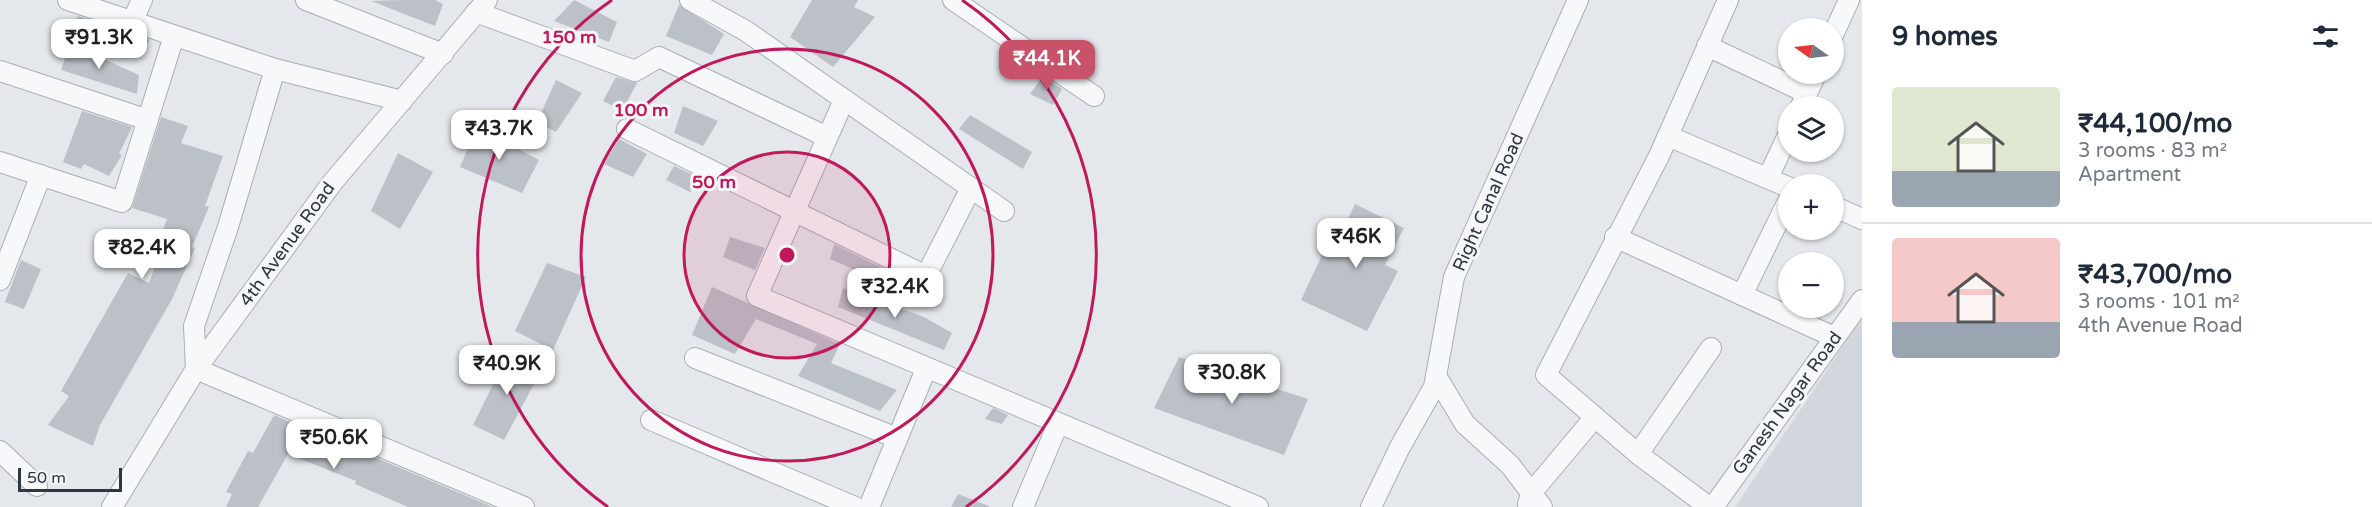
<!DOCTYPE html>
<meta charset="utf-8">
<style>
:root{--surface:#fff;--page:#f2f2f3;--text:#1f2937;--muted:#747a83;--line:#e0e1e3;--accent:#c7526a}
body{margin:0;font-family:"Varela Round",sans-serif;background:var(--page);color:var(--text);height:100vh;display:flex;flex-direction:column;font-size:22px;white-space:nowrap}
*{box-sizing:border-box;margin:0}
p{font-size:20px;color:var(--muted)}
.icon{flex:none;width:33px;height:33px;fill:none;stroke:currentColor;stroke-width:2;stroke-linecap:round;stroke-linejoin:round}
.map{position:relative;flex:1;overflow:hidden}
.sheet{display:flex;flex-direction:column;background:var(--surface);width:510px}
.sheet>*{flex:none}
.needle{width:39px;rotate:284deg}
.tools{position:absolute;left:1778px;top:18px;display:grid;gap:12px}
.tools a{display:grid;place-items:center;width:66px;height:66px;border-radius:50%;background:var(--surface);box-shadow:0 2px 4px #0004;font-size:30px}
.scale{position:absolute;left:18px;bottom:15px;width:104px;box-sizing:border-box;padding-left:6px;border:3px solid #2d3643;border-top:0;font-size:16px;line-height:21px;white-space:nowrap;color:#2d3643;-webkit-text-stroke:4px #f4f6f8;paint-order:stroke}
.price{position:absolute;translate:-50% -51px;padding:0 14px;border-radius:12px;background:#fff;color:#222;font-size:20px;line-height:39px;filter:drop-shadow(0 2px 3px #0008)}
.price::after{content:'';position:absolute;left:50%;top:36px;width:18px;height:14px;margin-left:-9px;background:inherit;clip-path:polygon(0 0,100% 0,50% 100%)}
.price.active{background:var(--accent);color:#fff}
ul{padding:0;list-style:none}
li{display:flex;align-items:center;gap:18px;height:150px;padding:0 30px}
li+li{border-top:2px solid var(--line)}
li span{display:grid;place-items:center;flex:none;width:168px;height:120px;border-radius:6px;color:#555}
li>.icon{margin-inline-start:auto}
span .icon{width:72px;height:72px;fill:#fffc;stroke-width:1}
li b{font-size:26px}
h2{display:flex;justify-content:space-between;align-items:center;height:72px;padding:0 30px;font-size:26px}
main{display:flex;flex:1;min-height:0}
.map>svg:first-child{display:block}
</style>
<main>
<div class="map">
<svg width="1862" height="507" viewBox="0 0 1862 507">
<rect width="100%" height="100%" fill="#e4e7eb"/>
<polygon fill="#d2d6dd" points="1862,318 1862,507 1735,507"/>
<g fill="#bcc1c8">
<polygon points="401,0 435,0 443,4 435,26 371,1"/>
<polygon points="574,0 617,22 609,42 554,21"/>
<polygon points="812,0 858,0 854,7 875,17 833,67 790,37"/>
<polygon points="679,5 724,34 712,55 666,36"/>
<polygon points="78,16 128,33 149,40 143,53 73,32"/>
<polygon points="70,44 139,75 137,94 61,70"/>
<polygon points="1043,76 1062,89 1053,105 1030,94"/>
<polygon points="616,77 637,83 622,111 603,101"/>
<polygon points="556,80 582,93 556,132 537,122"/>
<polygon points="683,106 718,121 703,146 674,133"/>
<polygon points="82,111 132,127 119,154 122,155 109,176 84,164 81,169 63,162"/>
<polygon points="970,115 1032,152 1023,169 959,129"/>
<polygon points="161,117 188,126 181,143 223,156 205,206 209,207 192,247 195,248 172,299 100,425 93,446 48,425 69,396 61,391 128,273 149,283 168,232 163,230 167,219 132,208"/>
<polygon points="477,127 539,160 522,193 460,167"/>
<polygon points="619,139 647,154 633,177 604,164"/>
<polygon points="398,153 433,172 400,229 371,211"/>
<polygon points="674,166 700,178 690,192 666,180"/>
<polygon points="1355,204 1404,228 1385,265 1398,271 1367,331 1301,300 1329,240 1336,243"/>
<polygon points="730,237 765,248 755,270 723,257"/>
<polygon points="834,244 919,286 911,295 830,259"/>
<polygon points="21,260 41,269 24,309 5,302"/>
<polygon points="547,263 586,277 553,350 515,331"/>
<polygon points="712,287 840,344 831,363 897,390 880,411 798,376 817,344 756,319 735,354 692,335"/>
<polygon points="843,288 924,317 952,333 944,350 838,307"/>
<polygon points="509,352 542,369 504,440 473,425"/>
<polygon points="1179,357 1308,399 1284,455 1154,408"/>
<polygon points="993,408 1008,415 1002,424 985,419"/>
<polygon points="274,415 493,507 408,507 355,484 356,481 288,454 258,507 226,507 232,494 226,492 248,451 253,453"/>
<polygon points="958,494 989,506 989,507 951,507"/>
</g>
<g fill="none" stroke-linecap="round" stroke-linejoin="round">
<defs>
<g id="minor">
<polyline points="68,0 275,69 402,101"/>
<polyline points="306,0 443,54"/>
<polyline points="690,0 746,31 1004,211"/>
<polyline points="953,0 1094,96"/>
<polyline points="476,12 635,71 659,57 827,137"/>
<polyline points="132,22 142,0"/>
<polyline points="1833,35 1849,0"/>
<polyline points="1707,46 1807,93"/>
<polyline points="275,69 228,227 194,326 196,369 524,507"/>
<polyline points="0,71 148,120"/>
<polyline points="844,100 757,296 1258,507"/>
<polyline points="1801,106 1816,74"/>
<polyline points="627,129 926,276 971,188"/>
<polyline points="1668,136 1788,187"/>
<polyline points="0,162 122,202 174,36"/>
<polyline points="1768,178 1788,135"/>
<polyline points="1833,206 1862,219"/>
<polyline points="1615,237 1834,337"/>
<polyline points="0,280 41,175"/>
<polyline points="1742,295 1788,201"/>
<polyline points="695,358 897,438"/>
<polyline points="1436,376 1465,424 1510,465 1542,507"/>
<polyline points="651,420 855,507"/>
<polyline points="0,451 37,486"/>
<polyline points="1638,454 1546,375 1659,156 1728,0"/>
<polyline points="1528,504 1532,492 1595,417"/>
<polyline points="112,507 196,369 332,183 487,0"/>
<polyline points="869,507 926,369"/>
<polyline points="1023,507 1058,424"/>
<polyline points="1371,507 1400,447 1434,387 1454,277 1578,0"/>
<polyline points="1709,507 1638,454 1711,348"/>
<polyline points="1713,507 1862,300"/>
</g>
</defs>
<use href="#minor" stroke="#a9aeb5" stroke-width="22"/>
<use href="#minor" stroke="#f7f8f9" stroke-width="20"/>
</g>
<circle cx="787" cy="255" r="103" fill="#c2185b" fill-opacity=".12"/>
<g fill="none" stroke="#c2185b" stroke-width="3">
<circle cx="787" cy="255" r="103"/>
<circle cx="787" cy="255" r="206"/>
<path d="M608 507A309 309 0 0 1 612 0M962 0A309 309 0 0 1 966 507"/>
</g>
<g text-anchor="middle" stroke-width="6" stroke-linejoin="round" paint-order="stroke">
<g font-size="18" fill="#2d3643" stroke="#f4f6f8">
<text transform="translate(1488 202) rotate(-66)" y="6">Right Canal Road</text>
<text transform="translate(287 244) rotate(-54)" y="6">4th Avenue Road</text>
<text transform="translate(1787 403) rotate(-54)" y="6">Ganesh Nagar Road</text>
</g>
</g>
<circle cx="787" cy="255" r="9" fill="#c2185b" stroke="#f4f6f8" stroke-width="3"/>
<g font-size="18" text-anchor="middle" font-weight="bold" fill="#c2185b" stroke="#f4f6f8" stroke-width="6" stroke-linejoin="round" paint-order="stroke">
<text x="569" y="43">150 m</text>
<text x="641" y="116">100 m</text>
<text x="714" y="188">50 m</text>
</g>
</svg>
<div class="tools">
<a><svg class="needle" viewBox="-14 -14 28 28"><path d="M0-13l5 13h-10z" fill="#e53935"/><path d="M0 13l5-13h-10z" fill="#747a83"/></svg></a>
<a><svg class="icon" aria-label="layers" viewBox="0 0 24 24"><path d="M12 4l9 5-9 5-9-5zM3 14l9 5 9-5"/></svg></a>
<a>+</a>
<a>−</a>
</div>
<div class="scale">50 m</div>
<b class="price" style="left:99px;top:70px">₹91.3K</b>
<b class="price active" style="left:1047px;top:91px">₹44.1K</b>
<b class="price" style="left:499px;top:161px">₹43.7K</b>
<b class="price" style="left:1356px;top:269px">₹46K</b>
<b class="price" style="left:142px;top:280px">₹82.4K</b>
<b class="price" style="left:895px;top:319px">₹32.4K</b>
<b class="price" style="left:507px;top:396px">₹40.9K</b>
<b class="price" style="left:1232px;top:405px">₹30.8K</b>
<b class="price" style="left:334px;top:470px">₹50.6K</b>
</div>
<section class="sheet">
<h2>9 homes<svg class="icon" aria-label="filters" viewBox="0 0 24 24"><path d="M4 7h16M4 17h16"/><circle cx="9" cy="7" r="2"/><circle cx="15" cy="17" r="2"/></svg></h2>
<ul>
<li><span style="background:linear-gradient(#dfe7d0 70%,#9aa5b1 0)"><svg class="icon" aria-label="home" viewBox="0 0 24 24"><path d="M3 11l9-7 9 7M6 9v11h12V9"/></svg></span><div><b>₹44,100/mo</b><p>3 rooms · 83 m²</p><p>Apartment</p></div></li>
<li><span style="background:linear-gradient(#f6c9c9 70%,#9aa5b1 0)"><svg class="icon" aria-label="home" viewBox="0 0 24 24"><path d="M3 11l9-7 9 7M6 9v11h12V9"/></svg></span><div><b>₹43,700/mo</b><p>3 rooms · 101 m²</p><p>4th Avenue Road</p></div></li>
</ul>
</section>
</main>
